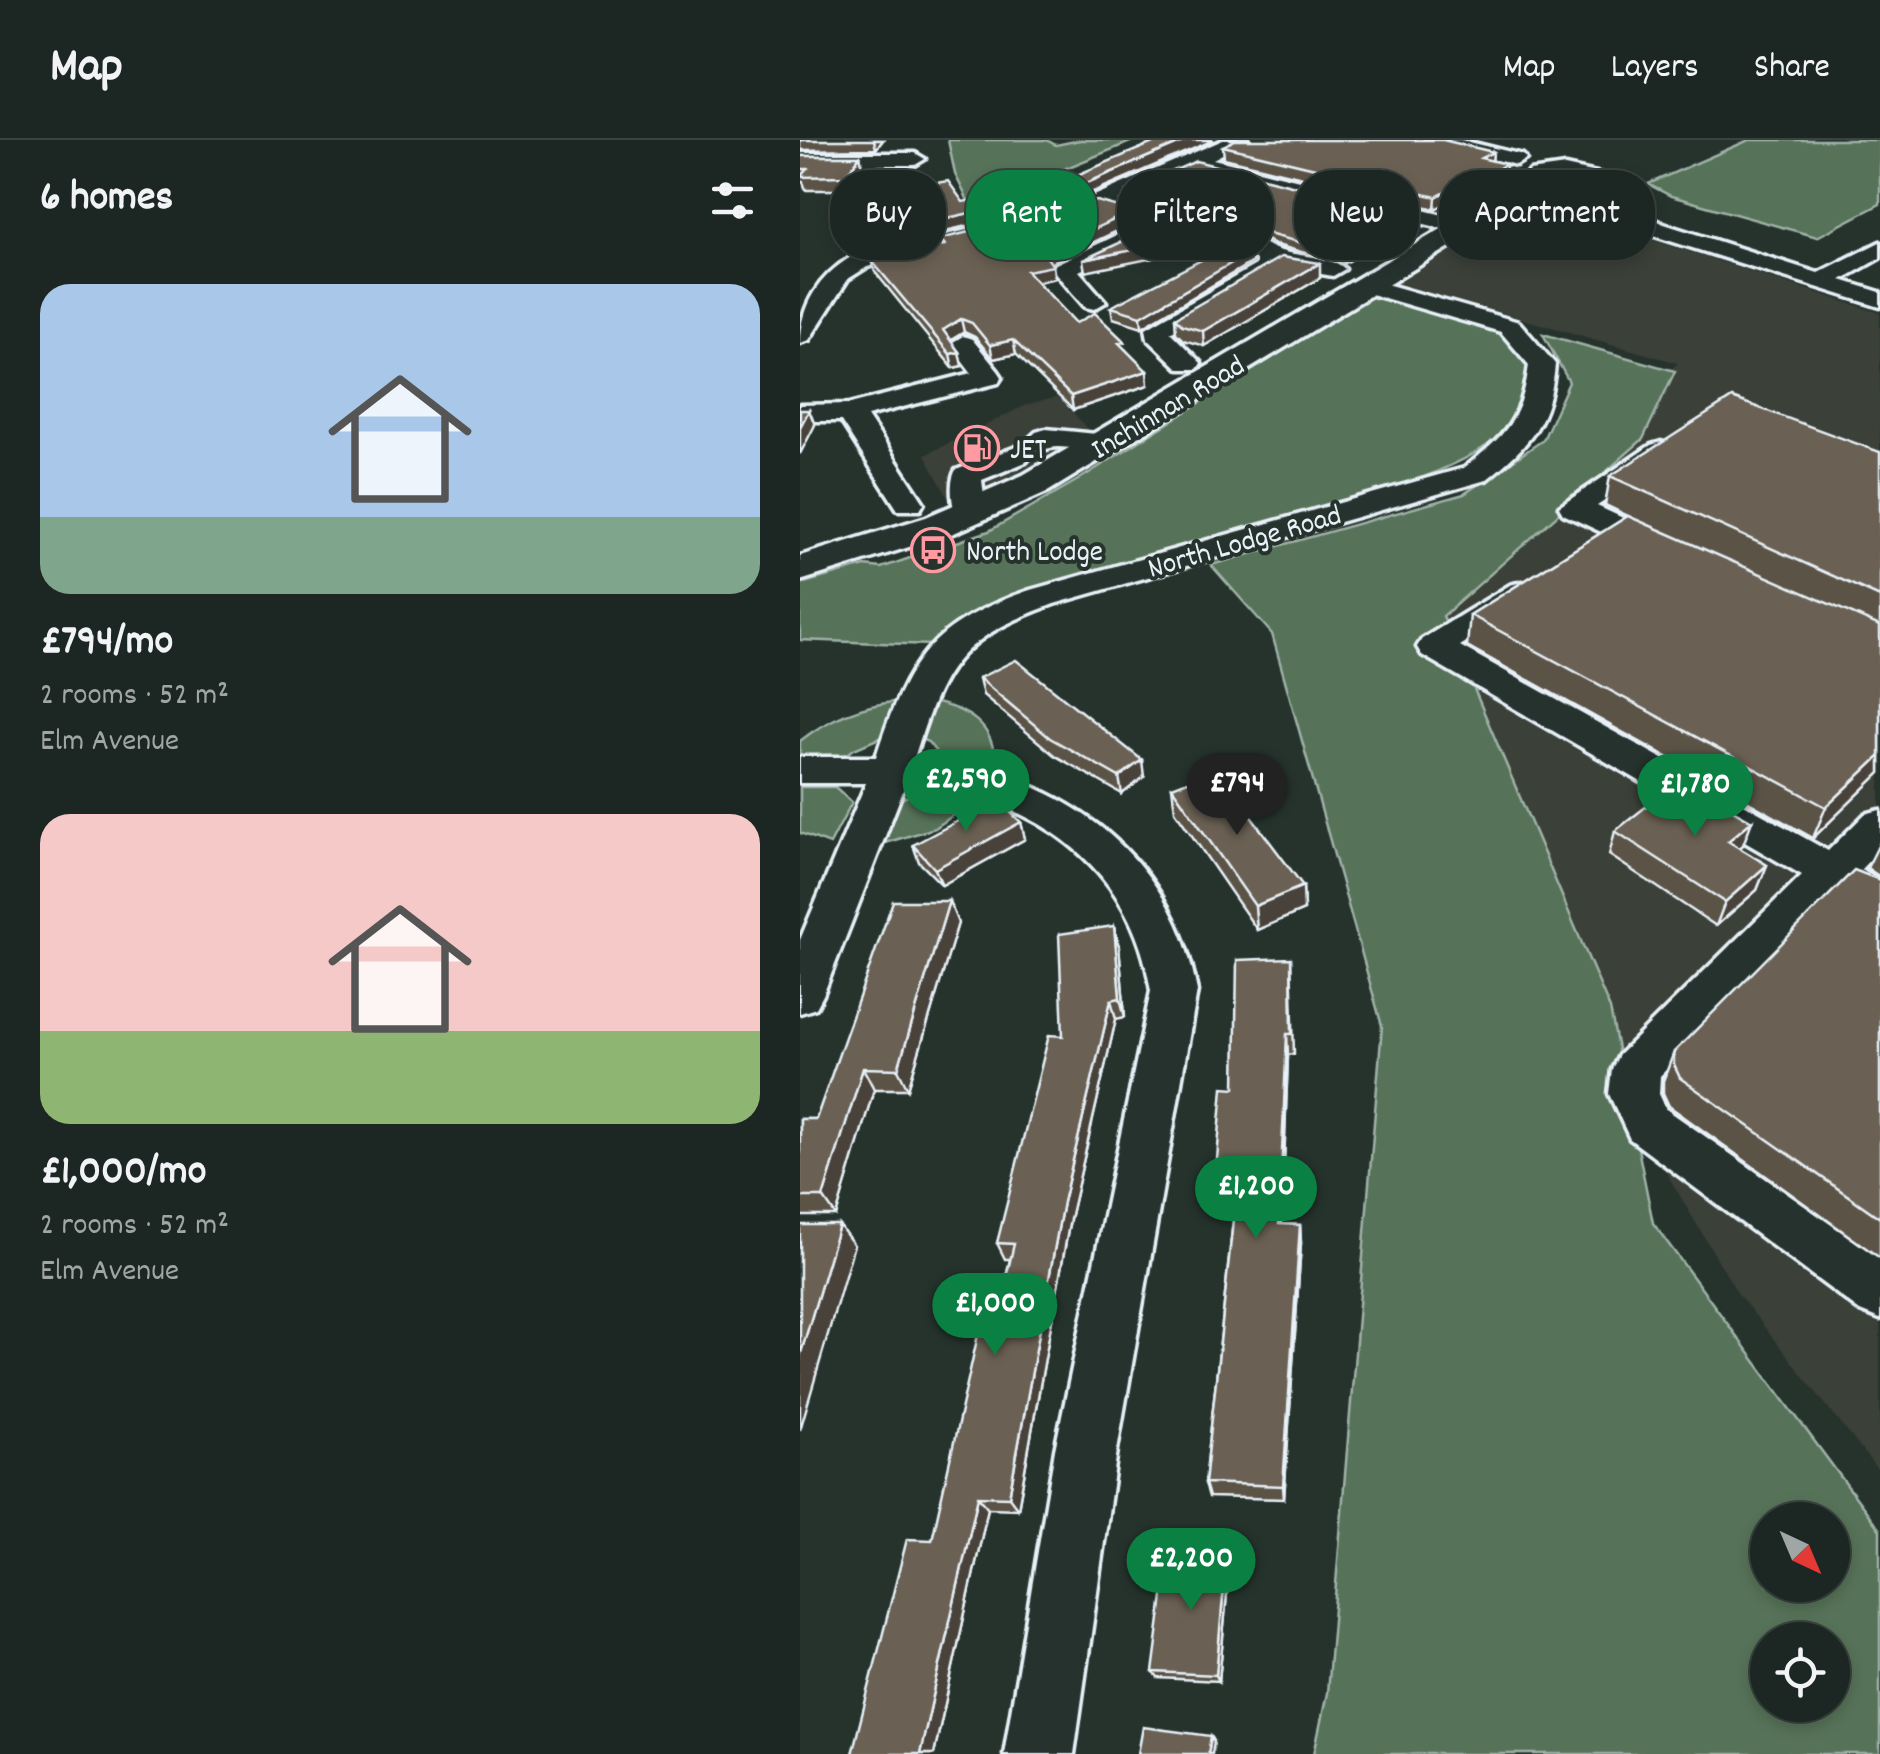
<!DOCTYPE html>
<meta charset="utf-8">
<style>
:root{--surface:#1c2622;--page:#29322f;--text:#f1f3f6;--muted:#a0a5a5;--line:#3a4340;--accent:#0b8043}
body{margin:0;font-family:Dekko,sans-serif;background:var(--page);color:var(--text);height:100vh;display:flex;flex-direction:column;font-size:38px;white-space:nowrap}
*{box-sizing:border-box;margin:0}
p{font-size:32px;color:var(--muted)}
.icon{flex:none;width:55px;height:55px;fill:none;stroke:currentColor;stroke-width:2;stroke-linecap:round;stroke-linejoin:round}
.map{position:relative;flex:1;overflow:hidden}
.sheet{display:flex;flex-direction:column;background:var(--surface);width:800px}
.sheet>*{flex:none}
.hud{position:absolute;left:30px;top:30px;width:900px;height:90px;display:flex;gap:20px}
.needle{width:65px;rotate:136deg}
.fabs{position:absolute;left:950px;top:1362px;display:grid;gap:20px}
.fabs a{display:grid;place-items:center;width:100px;height:100px;border-radius:50%;background:var(--surface);box-shadow:0 5px 15px #0003,0 0 0 2px var(--line);font-size:50px}
.price{position:absolute;translate:-50% -85px;padding:0 22px;border-radius:35px;background:var(--accent);color:#fff;font-size:32px;line-height:65px;filter:drop-shadow(0 2px 5px #0008)}
.price::after{content:'';position:absolute;left:50%;top:60px;width:30px;height:22px;margin-left:-15px;background:inherit;clip-path:polygon(0 0,100% 0,50% 100%)}
.price.selected{background:#222;color:#fff}
ul{padding:0;list-style:none}
li{display:grid;align-content:center;gap:20px;height:530px;padding:0 40px}
li span{display:grid;place-items:center;height:310px;border-radius:30px;color:#555}
li>.icon{margin-inline-start:auto}
span .icon{width:180px;height:180px;fill:#fffc;stroke-width:1}
li b{font-size:42px}
h2{display:flex;justify-content:space-between;align-items:center;height:120px;padding:0 40px;font-size:42px}
.tag{padding:0 35px;border-radius:40px;background:var(--surface);box-shadow:0 5px 15px #0003,0 0 0 2px var(--line);font-size:35px;line-height:90px}
.tag.selected{background:var(--accent);color:#fff}
header{display:flex;align-items:center;gap:60px;box-sizing:border-box;height:140px;padding:0 50px;background:var(--surface);border-bottom:2px solid var(--line)}
header strong{font-size:48px}
nav{display:flex;gap:55px;margin-inline-start:auto;font-size:35px}
main{display:flex;flex:1;min-height:0}
.map>svg:first-child{display:block}
</style>
<header>
<strong>Map</strong>
<nav><a>Map</a><a>Layers</a><a>Share</a></nav>
</header>
<main>
<section class="sheet">
<h2>6 homes<svg class="icon" aria-label="filters" viewBox="0 0 24 24"><path d="M4 7h16M4 17h16"/><circle cx="9" cy="7" r="2"/><circle cx="15" cy="17" r="2"/></svg></h2>
<ul>
<li><span style="background:linear-gradient(#a9c7e8 75%,#7fa58c 0)"><svg class="icon" aria-label="home" viewBox="0 0 24 24"><path d="M3 11l9-7 9 7M6 9v11h12V9"/></svg></span><div><b>£794/mo</b><p>2 rooms · 52 m²</p><p>Elm Avenue</p></div></li>
<li><span style="background:linear-gradient(#f6c9c9 70%,#8fb573 0)"><svg class="icon" aria-label="home" viewBox="0 0 24 24"><path d="M3 11l9-7 9 7M6 9v11h12V9"/></svg></span><div><b>£1,000/mo</b><p>2 rooms · 52 m²</p><p>Elm Avenue</p></div></li>
</ul>
</section>
<div class="map">
<svg width="1080" height="1614" viewBox="0 0 1080 1614">
<rect width="100%" height="100%" fill="#26332d"/>
<filter id="ink" filterUnits="userSpaceOnUse"><feTurbulence type="fractalNoise" baseFrequency=".01" numOctaves="2"/><feDisplacementMap in="SourceGraphic" scale="20" xChannelSelector="R" yChannelSelector="G"/><feConvolveMatrix kernelMatrix="1 2 1 2 8 2 1 2 1" color-interpolation-filters="sRGB"/></filter>
<g filter="url(#ink)">
<g fill="#3a4038">
<polygon points="745,65 1080,173 1080,1333 938,1154 793,909 607,466 878,223 592,142 704,78"/>
<polygon points="258,257 294,295 152,365 125,315 226,265"/>
</g>
<g fill="#567259" stroke="#9fb2a8" stroke-width="2.5" fill-rule="evenodd">
<polygon points="148,0 246,0 256,5 280,0 335,0 171,67 155,34"/>
<polygon points="949,0 1080,0 1080,64 1017,97 871,56 848,44"/>
<path d="M568,157C611,164 664,173 703,192C714,198 729,215 731,227C741,293 656,324 607,344L212,454L168,477L132,505L0,500V444L65,426L81,428L189,391L278,340Z"/>
<path d="M743,194L875,231L843,299L643,476L810,869L853,1083L1080,1390V1614H514L527,1553L582,886L472,494L411,425L664,354L743,300L769,242ZM968,1380H1032V1445H968ZM968,1500H1032V1565H968Z"/>
<path d="M100,561L84,596L54,609L42,618L0,617V601C30,577 62,565 100,561Z"/>
<path d="M131,562C168,569 195,585 195,625L140,617L128,602L116,597Z"/>
<polygon points="0,647 35,647 52,662 30,704 0,693"/>
<polygon points="125,648 176,659 135,688 78,705 93,663"/>
</g>
<g fill="none" stroke-linecap="round" stroke-linejoin="round">
<defs>
<g id="minor">
<path d="M423,0H449L413,19L668,81L671,86L660,93L396,26L318,61L461,101C486,121 526,111 545,129L533,136L480,127L476,133L370,192L401,223L397,229H379L348,199L346,188L456,125V120L445,111L367,89L279,131L306,162L294,169L285,167L252,129L256,124L345,82L299,69L67,127L48,139L9,200L0,203C0,166 19,136 51,117L271,66Z"/>
<polygon points="626,0 661,0 723,15 726,19 716,25 629,4"/>
<polygon points="0,13 115,13 125,19 115,25 0,25"/>
<polygon points="786,49 864,84 1018,133 1080,102 1080,118 1041,140 1080,152 1080,167 848,94 779,59 775,55 779,51"/>
<path d="M565,138L719,182L755,224C750,283 730,304 686,340L254,464C158,499 143,525 114,619C252,628 372,709 397,851L317,1310L274,1614H204L255,1310L351,851C332,722 229,654 105,645L23,855L16,868L0,873V800L66,643H0V617H76C108,519 130,485 230,450L664,328C706,295 722,279 729,225L701,192L557,150L553,145L557,140Z"/>
<polygon points="163,196 172,199 198,231 202,237 198,243 67,276 124,363 120,370 98,370 41,281 0,281 0,265 50,264 172,233 150,204"/>
<path d="M246,289L317,296L321,302L317,308C298,313 278,308 259,307C247,307 240,313 227,310L223,304L236,292Z"/>
<polygon points="861,302 871,305 876,311 871,317 797,366 881,405 886,412 881,419 859,419 763,374 759,367 851,305"/>
<path d="M216,307L226,310L231,316L226,322L182,340L186,373L181,380H159C151,368 149,341 156,330Z"/>
<polygon points="722,442 734,445 739,452 734,459 660,506 1028,711 1065,674 1080,670 1080,709 1061,729 1080,740 1080,776 1036,755 860,936 859,954 866,969 1080,1119 1080,1179 1060,1171 830,999 809,954 812,929 819,915 1002,735 622,515 617,507 622,499 710,445"/>
</g>
<path id="major" d="M765,26L801,34L811,49C792,70 756,66 732,57L249,351L154,393L0,441V416L126,377L223,335L723,41L730,31ZM765,40L783,44L784,46L764,49L746,44Z"/>
</defs>
<use href="#minor" stroke="#e8f1f8" stroke-width="7"/>
<use href="#major" stroke="#e8f1f8" stroke-width="7"/>
<use href="#minor" fill="#26332d" fill-rule="evenodd"/>
<use href="#major" fill="#26332d" fill-rule="evenodd"/>
</g>
<g fill="#5b5347" stroke="#e8f1f8" stroke-width="2.5">
<polygon points="0,0 83,0 76,9 0,10"/>
<polygon points="423,6 693,12 692,21 705,35 656,64 648,62 635,69 424,18"/>
<polygon points="0,16 60,16 63,29 49,50 6,50 3,42 0,42"/>
<polygon points="110,47 163,62 270,62 128,95 116,83 113,71 120,70 113,58"/>
<polygon points="328,51 610,75 609,84 544,124 473,104 464,98 464,95 458,96 329,60"/>
<polygon points="334,83 254,121 252,124 255,138 237,142 276,183 326,210 348,245 273,270 216,214 193,219 175,197 164,192 151,201 159,212 162,226 153,228 75,132 71,120 141,106 140,99"/>
<polygon points="452,122 342,187 313,178 311,167"/>
<polygon points="520,138 404,206 383,200 376,193 375,178"/>
<polygon points="1080,312 1080,633 1013,698 667,506 670,475 828,376 805,365 810,336"/>
<polygon points="179,538 344,637 322,654 254,615 183,555"/>
<polygon points="372,647 503,746 504,770 457,790 375,671"/>
<polygon points="221,682 225,699 142,745 119,722 113,705"/>
<polygon points="815,691 943,705 939,708 967,725 957,750 916,786 809,715"/>
<polygon points="1080,702 1080,737 1067,728"/>
<polygon points="1080,740 1080,1118 869,966 863,953 863,941 874,912"/>
<polygon points="158,783 108,949 74,949 36,1076 0,1076 0,979 16,979"/>
<polygon points="314,786 319,806 325,877 316,879 270,1079 218,1369 188,1368 134,1614 52,1614 132,1400 201,1159 210,1119 205,1119 197,1103 263,896"/>
<polygon points="491,818 494,914 488,915 482,1084 500,1085 501,1103 484,1359 409,1357 405,1343 435,1061 418,1061 415,1043 435,948"/>
<polygon points="430,1421 419,1541 358,1538 353,1532"/>
</g>
<g fill="#4a433a" stroke="#e8f1f8" stroke-width="2.5">
<polygon points="74,0 83,0 76,9"/>
<polygon points="387,0 414,0 270,62 128,95 125,83 268,51"/>
<polygon points="693,12 692,23 681,18"/>
<polygon points="60,16 63,29 49,50 45,36"/>
<polygon points="706,24 705,35 656,64 657,52"/>
<polygon points="649,50 648,62 635,69 636,57"/>
<polygon points="333,71 334,83 254,121 250,126 253,126 255,138 229,144 227,131 246,116 252,108"/>
<polygon points="610,75 609,84 544,124 544,114"/>
<polygon points="469,85 463,89 464,95 458,96 458,87"/>
<polygon points="412,94 412,106 285,132 283,120"/>
<polygon points="452,111 452,122 342,187 341,176"/>
<polygon points="520,123 520,138 404,206 403,191"/>
<polygon points="161,179 164,192 146,203 143,190"/>
<polygon points="213,200 216,214 193,219 190,205"/>
<polygon points="159,212 162,226 153,228 150,214"/>
<polygon points="347,231 348,245 273,270 271,256"/>
<polygon points="9,270 15,285 0,314 0,287"/>
<polygon points="1080,616 1080,633 1013,698 1026,667"/>
<polygon points="342,620 344,637 322,654 319,637"/>
<polygon points="952,681 943,705 919,726 928,701"/>
<polygon points="221,682 225,699 142,745 135,729"/>
<polygon points="967,725 957,750 916,786 925,762"/>
<polygon points="503,746 504,770 457,790 455,766"/>
<polygon points="149,761 158,783 108,949 98,929"/>
<polygon points="314,786 319,806 325,877 320,858"/>
<polygon points="311,860 316,879 270,1079 218,1369 209,1357 263,1062"/>
<polygon points="487,894 488,915 481,1102 479,1084"/>
<polygon points="63,928 74,949 36,1076 23,1057"/>
<polygon points="39,1085 54,1105 0,1290 0,1216"/>
<polygon points="500,1085 501,1103 484,1359 483,1346"/>
<polygon points="178,1356 188,1368 134,1614 120,1614"/>
<polygon points="427,1412 430,1421 419,1541 416,1535"/>
<polygon points="411,1596 414,1601 412,1614 408,1614"/>
</g>
<g fill="#6a6053" stroke="#e8f1f8" stroke-width="2.5">
<polygon points="360,0 387,0 268,51 125,83 113,71 124,69 110,47 148,41 163,62 197,56 231,41 251,46"/>
<polygon points="435,0 643,0 693,12 681,18 706,24 657,52 649,50 636,57 423,6"/>
<polygon points="0,16 60,16 45,36 1,37 8,29 0,29"/>
<polygon points="396,21 610,75 544,114 472,95 463,89 469,85 458,87 328,51"/>
<polygon points="297,61 333,71 252,108 246,116 253,126 227,131 276,183 295,173 325,202 319,203 347,231 271,256 213,200 190,205 172,183 161,179 143,190 159,212 150,214 71,120 145,105 140,99"/>
<polygon points="366,81 412,94 283,120"/>
<polygon points="436,102 452,111 341,176 311,167"/>
<polygon points="481,117 520,123 403,191 382,185 375,178"/>
<polygon points="932,258 1080,312 1080,457 810,336"/>
<polygon points="0,270 9,270 0,287"/>
<polygon points="828,376 1080,486 1080,616 1026,667 670,475"/>
<polygon points="216,520 342,620 319,637 250,598 179,538"/>
<polygon points="416,630 503,746 455,766 372,647"/>
<polygon points="880,640 952,681 928,701 967,725 925,762 815,691"/>
<polygon points="197,660 221,682 135,729 113,705"/>
<polygon points="1054,730 1080,740 1080,1078 880,938 874,925 874,912"/>
<polygon points="93,761 149,761 98,929 63,928 23,1057 0,1057 0,979 16,979"/>
<polygon points="314,786 320,858 311,860 263,1062 209,1357 178,1356 120,1614 52,1614 107,1399 132,1400 186,1159 201,1159 214,1104 197,1103 249,895 263,896 259,794"/>
<polygon points="491,818 492,894 487,894 479,1084 500,1085 483,1346 405,1343 437,1043 415,1043 423,947 435,948 437,820"/>
<polygon points="0,1085 39,1085 0,1216"/>
<polygon points="369,1410 427,1412 416,1535 353,1532"/>
<polygon points="343,1587 411,1596 408,1614 338,1614"/>
</g>
</g>
<defs>
<symbol id="fuel-ring" viewBox="-11 -11 22 22"><circle r="9.5" fill="#26332d" stroke="#ff9aa2" stroke-width="1.5"/><path d="M-5.5-6h7V0h2V4h1.3V-2.5L3-4.5l.8-.8L6-3V5H2.5V1h-1V6h-7ZM-4.2-4.7v3.2H.2V-4.7Z" fill="#ff9aa2"/></symbol>
<symbol id="bus-ring" viewBox="-11 -11 22 22"><circle r="9.5" fill="#26332d" stroke="#ff9aa2" stroke-width="1.5"/><path d="M-5-6H5V4H4V6H2V4H-2V6H-4V4H-5ZM-3.5-4V0h7V-4ZM-3.5 1.2v1.5H-2V1.2ZM2 1.2v1.5H3.5V1.2Z" fill="#ff9aa2"/></symbol>
</defs>
<g fill-rule="evenodd">
<use href="#fuel-ring" x="152" y="283" width="50" height="50"/>
<use href="#bus-ring" x="108" y="385" width="50" height="50"/>
</g>
<g text-anchor="middle" stroke-width="8" stroke-linejoin="round" paint-order="stroke">
<g font-size="30" fill="#e8f1f8" stroke="#26332d">
<text transform="translate(367 266) rotate(-31)" y="10">Inchinnan Road</text>
<text transform="translate(444 400) rotate(-16)" y="10">North Lodge Road</text>
</g>
<g font-size="30" fill="#e8f1f8" stroke="#26332d" text-anchor="start">
<text x="210" y="318">JET</text>
<text x="166" y="420">North Lodge</text>
</g>
</g>
</svg>
<div class="fabs">
<a><svg class="needle" viewBox="-14 -14 28 28"><path d="M0-13l5 13h-10z" fill="#e53935"/><path d="M0 13l5-13h-10z" fill="#a0a5a5"/></svg></a>
<a><svg class="icon" aria-label="locate" viewBox="0 0 24 24"><circle cx="12" cy="12" r="6"/><path d="M12 2v4M12 18v4M2 12h4M18 12h4"/></svg></a>
</div>
<b class="price" style="left:166px;top:694px">£2,590</b>
<b class="price selected" style="left:437px;top:698px">£794</b>
<b class="price" style="left:895px;top:699px">£1,780</b>
<b class="price" style="left:456px;top:1101px">£1,200</b>
<b class="price" style="left:195px;top:1218px">£1,000</b>
<b class="price" style="left:391px;top:1473px">£2,200</b>
<div class="hud">
<a class="tag">Buy</a>
<a class="tag selected">Rent</a>
<a class="tag">Filters</a>
<a class="tag">New</a>
<a class="tag">Apartment</a>
</div>
</div>
</main>
